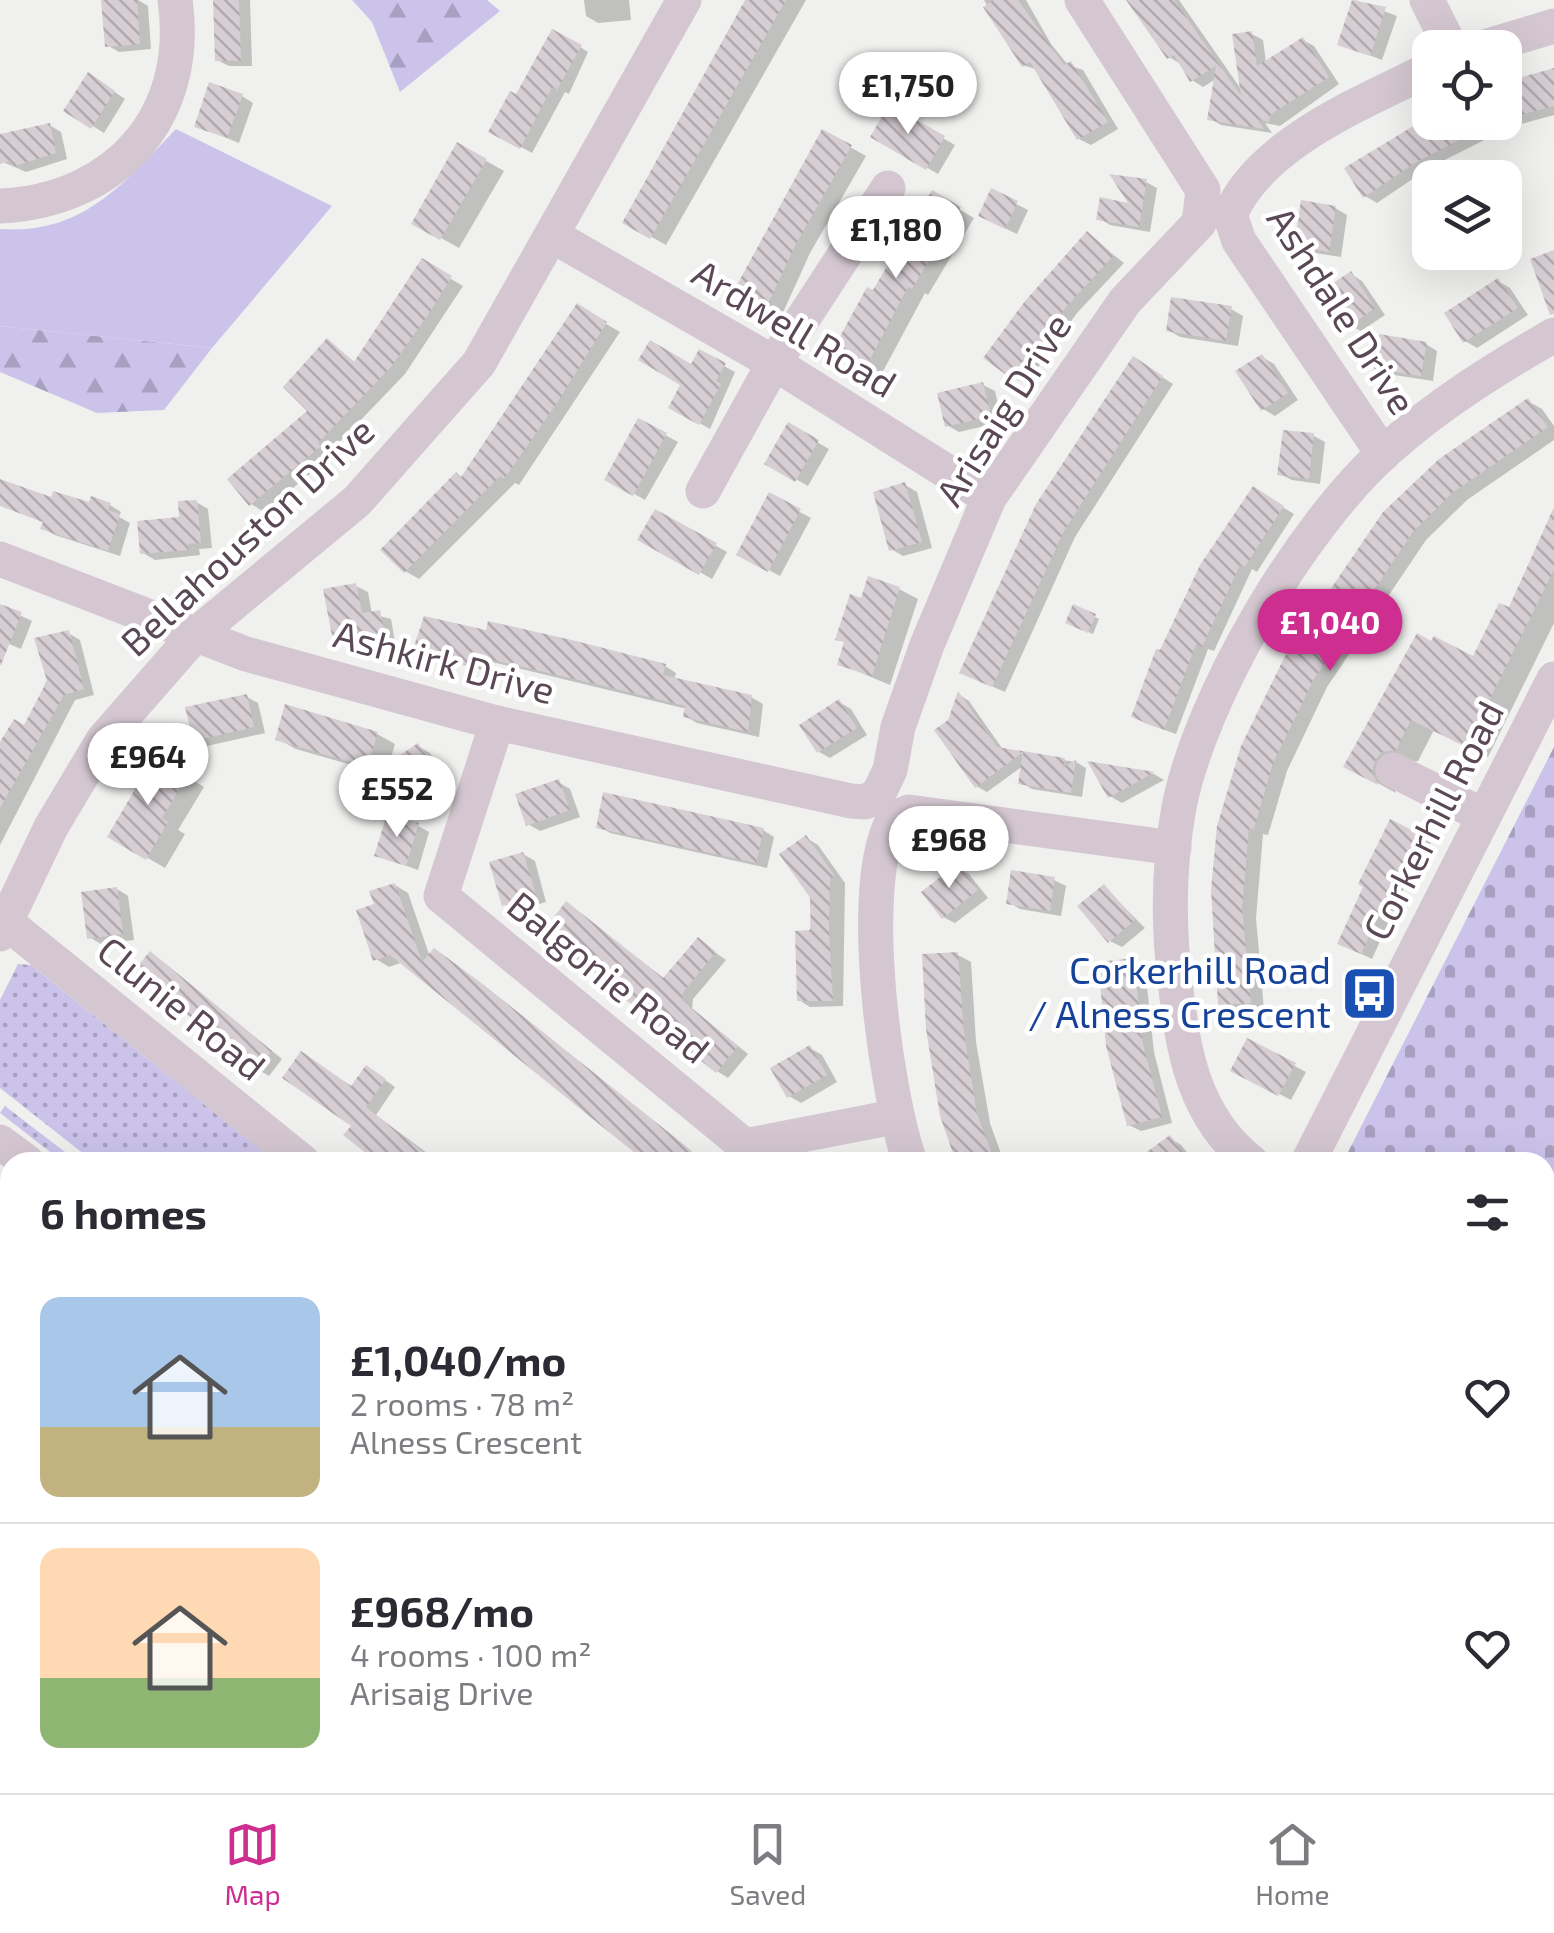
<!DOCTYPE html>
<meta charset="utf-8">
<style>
:root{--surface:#fff;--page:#f7f7f7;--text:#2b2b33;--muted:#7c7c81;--line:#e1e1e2;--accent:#cd2e90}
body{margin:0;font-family:"Exo 2",sans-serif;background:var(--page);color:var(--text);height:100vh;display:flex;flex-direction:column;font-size:38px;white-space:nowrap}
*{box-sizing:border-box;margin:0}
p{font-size:32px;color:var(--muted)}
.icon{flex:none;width:55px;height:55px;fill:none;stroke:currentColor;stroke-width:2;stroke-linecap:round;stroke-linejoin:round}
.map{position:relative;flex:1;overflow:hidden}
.drawer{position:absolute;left:0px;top:1152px;width:1555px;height:642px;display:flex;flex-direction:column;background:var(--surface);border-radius:30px 30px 0 0;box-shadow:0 10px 40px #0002}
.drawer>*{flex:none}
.fabs{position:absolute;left:1412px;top:30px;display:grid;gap:20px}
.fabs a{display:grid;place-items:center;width:110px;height:110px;border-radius:20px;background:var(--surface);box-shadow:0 10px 40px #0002;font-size:50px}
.price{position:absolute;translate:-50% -85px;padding:0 22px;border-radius:35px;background:#fff;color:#222;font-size:32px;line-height:65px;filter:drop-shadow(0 2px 5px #0008)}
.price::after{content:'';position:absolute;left:50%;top:60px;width:30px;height:22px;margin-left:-15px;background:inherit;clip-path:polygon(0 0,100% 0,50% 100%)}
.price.on{background:var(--accent);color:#fff}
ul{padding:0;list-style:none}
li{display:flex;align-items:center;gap:30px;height:250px;padding:0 40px}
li+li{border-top:2px solid var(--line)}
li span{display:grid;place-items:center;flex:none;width:280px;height:200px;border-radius:20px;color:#555}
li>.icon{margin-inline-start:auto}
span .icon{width:120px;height:120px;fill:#fffc;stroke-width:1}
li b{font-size:42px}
h2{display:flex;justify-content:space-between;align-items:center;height:120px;padding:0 40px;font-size:42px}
.tabs{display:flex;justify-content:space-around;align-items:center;height:140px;border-top:2px solid var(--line);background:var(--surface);font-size:28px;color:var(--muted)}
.tabs a{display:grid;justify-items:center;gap:5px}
.tabs .on{color:var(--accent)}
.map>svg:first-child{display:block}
</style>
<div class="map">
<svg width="1554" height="1793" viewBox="0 0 1554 1793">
<defs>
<pattern id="grass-dots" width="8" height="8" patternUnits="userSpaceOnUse" patternTransform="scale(2.5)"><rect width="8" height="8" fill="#cbc3ea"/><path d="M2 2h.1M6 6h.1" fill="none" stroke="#a8a0c0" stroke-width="1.8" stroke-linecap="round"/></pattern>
<pattern id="forest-firs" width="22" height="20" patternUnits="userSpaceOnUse" patternTransform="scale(2.5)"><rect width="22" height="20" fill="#cbc3ea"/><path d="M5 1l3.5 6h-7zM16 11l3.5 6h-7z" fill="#a8a0c0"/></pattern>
<pattern id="cemetery-stones" width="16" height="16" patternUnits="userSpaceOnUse" patternTransform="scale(2.5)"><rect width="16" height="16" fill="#cbc3ea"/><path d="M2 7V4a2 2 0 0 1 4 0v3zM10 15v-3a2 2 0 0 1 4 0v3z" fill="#a8a0c0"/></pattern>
<pattern id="building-back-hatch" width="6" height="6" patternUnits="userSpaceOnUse" patternTransform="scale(2.5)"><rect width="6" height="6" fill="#d6ced3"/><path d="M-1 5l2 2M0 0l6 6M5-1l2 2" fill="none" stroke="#b1a9ae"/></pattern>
</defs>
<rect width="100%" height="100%" fill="#f0f1ef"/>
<g fill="url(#grass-dots)">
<polygon points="18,964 31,965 276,1162 94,1162 0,1088 0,1000"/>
<polygon points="5,1106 78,1162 63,1162 0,1113"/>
<polygon points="863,1785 956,1785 952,1793 871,1793"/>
</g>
<g fill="url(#forest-firs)">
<polygon points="352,0 487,0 500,11 400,92 372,22"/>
<polygon points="0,326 212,348 164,410 97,413 0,372"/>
</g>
<g fill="url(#cemetery-stones)">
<polygon points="1554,747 1554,1672 1545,1668 1545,1162 1343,1162"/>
<polygon points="1028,1785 1320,1785 1316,1793 1024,1793"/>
</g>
<path fill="#cbc3ea" d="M176,129L332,206L212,348L0,326V229C83,235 124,183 176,129Z"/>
<g fill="#0003">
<polygon points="120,0 138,0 148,6 151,49 119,52 107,45"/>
<polygon points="216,0 250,0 252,66 229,66 217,60"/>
<polygon points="584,0 629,0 631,20 598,23 586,16"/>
<polygon points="747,0 806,0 666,245 625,222"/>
<polygon points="984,0 1026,0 1051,44 1068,65 1083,70 1118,129 1091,145 1079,139 1038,70 1023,65"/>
<polygon points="1138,0 1179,0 1243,92 1252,34 1263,40 1266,63 1303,40 1314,46 1339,84 1280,126 1265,123 1272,133 1221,125 1209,118 1216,79 1203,87 1192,80 1181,64 1169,57"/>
<polygon points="1355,0 1397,16 1382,60 1340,44"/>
<polygon points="577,45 588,52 569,94 565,92 532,153 492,131 517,97"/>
<polygon points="1554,71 1554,115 1510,127 1429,168 1377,203 1365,196 1409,131 1430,120 1505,122 1505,84"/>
<polygon points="100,82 125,99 104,133 67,110"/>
<polygon points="242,96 253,103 239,143 197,126"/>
<polygon points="890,108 955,145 938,174 874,137"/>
<polygon points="49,125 61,132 67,159 26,172 3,162 0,136"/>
<polygon points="823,132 866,156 810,253 781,317 750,301"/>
<polygon points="458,145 504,171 459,248 414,223"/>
<polygon points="1146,182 1157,188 1150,232 1110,225 1099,218 1133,206"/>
<polygon points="992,192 1028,210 1017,234 992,222"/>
<polygon points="933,194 974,218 928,295 925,293 881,375 836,350"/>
<polygon points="1335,208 1347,215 1341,257 1308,252 1296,245"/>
<polygon points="1087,234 1124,263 1077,313 1026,384 1014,378"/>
<polygon points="422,262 463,286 405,374 330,452 333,455 264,512 251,504 311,411 327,341 356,363"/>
<polygon points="1351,274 1362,281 1385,315 1361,331 1349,325"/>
<polygon points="1498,281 1510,288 1528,315 1477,348 1465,341"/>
<polygon points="577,307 620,332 519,485 515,483 419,579 405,571"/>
<polygon points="1231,309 1243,316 1238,346 1180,337 1168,330"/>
<polygon points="1426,344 1437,351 1433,381 1388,374 1377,367"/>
<polygon points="700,353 735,372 710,429 671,407"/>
<polygon points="1262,357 1274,364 1298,400 1275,416 1263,409"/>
<polygon points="1145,366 1173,384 1075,537 1005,692 977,680"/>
<polygon points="983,385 995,391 1002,422 959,432 947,425"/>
<polygon points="1528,401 1542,409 1554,426 1554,440 1467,500 1426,540 1327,687 1287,771 1268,835 1263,834 1256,918 1264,1010 1234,1011 1220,1003 1214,890 1287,657"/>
<polygon points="639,421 678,442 645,500 608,479"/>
<polygon points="789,426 829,449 808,486 768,463"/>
<polygon points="1314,436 1325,442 1320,484 1292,480 1280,474"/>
<polygon points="0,481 52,501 110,505 121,512 119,517 130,523 120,556 55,535 43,528 45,523 0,505"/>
<polygon points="905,485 917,492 932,548 903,556 891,549"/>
<polygon points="1254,490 1294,514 1257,572 1252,569 1214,651 1208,649 1176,734 1145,723 1134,716 1161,654"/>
<polygon points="770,496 811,518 780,576 739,554"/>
<polygon points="196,502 208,509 212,548 199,549 200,555 155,560 143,553"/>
<polygon points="656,512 727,552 712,579 641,539"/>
<polygon points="1554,534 1554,623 1488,757 1434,730 1418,761 1404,763 1393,786 1396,793 1346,766 1474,659 1510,611"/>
<polygon points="356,586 368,592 372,614 391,619 395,642 379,645 366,638 346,642 335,635"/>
<polygon points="899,589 918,599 890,685 840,664 863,601"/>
<polygon points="0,606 32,621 21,649 0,640"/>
<polygon points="1074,608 1099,619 1093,634 1073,625"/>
<polygon points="68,633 80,640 94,695 75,700 0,845 0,747 25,729"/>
<polygon points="488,633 665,666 676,673 674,680 751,697 763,704 759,737 697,723 685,716 687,709 492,662 489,672 415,651"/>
<polygon points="960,695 969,701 1004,751 1076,762 1086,768 1082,797 1032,789 1021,782 1023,766 987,792 976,786 951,722"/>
<polygon points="247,697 258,703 265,733 207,746 195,739"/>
<polygon points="839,702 851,709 867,735 830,758 819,752"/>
<polygon points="377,734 395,744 386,775 296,749 278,739"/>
<polygon points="418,746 430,753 454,790 429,806 418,800"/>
<polygon points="156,758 204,787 178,830 185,834 165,868 110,836"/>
<polygon points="1092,764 1154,774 1164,780 1122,803 1110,796"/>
<polygon points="558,782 570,789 580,817 540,831 528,824"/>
<polygon points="418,826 429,832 418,870 377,855"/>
<polygon points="599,826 763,830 774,837 767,868 610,833"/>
<polygon points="1420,837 1431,843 1412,882 1408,879 1372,959 1351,949 1366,886"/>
<polygon points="806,838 818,845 845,883 843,1006 810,1007 799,1000 812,933"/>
<polygon points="523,854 535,861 546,902 516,911 504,904"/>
<polygon points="957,867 969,874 988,898 955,923 943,917"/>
<polygon points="1054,880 1066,886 1061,916 1020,909 1008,902"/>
<polygon points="395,885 408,893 430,957 497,996 702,1162 652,1162 403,962 389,967 376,959 377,906"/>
<polygon points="1104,887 1145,928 1122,947 1110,941"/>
<polygon points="117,889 128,896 134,940 101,944 89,937"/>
<polygon points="567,904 665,979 698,940 726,960 693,999 692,1009 748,1054 728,1078 717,1071"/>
<polygon points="958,955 971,962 976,1042 990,1123 1004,1162 959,1162 942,1115"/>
<polygon points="162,961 282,1059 269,1076 257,1069"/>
<polygon points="1134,961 1145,967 1154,1052 1172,1123 1141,1131 1129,1125"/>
<polygon points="1248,1041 1306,1072 1291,1100 1233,1070"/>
<polygon points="810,1048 822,1055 837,1082 801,1103 789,1096"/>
<polygon points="378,1075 395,1087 376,1115 439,1162 381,1162 347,1135 354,1125 352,1089"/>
<polygon points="1170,1138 1181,1145 1195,1162 1149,1162 1144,1157"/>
<polygon points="0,1289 10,1297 10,1358 0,1351"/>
<polygon points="10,1370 10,1418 0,1411 0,1384"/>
<polygon points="29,1785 78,1785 88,1790 40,1793"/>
<polygon points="544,1785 597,1785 607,1793 554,1793"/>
</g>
<g fill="url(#building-back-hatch)">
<polygon points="101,0 137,0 140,44 105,47"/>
<polygon points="213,0 239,0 241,61 215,61"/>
<polygon points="745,0 786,0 650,239 622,223"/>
<polygon points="994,0 1018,0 1064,65 1071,61 1108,122 1077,140 1030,62 1022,67 983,7"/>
<polygon points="1126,0 1174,0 1241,96 1232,34 1252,31 1257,66 1303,37 1329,77 1270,115 1269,122 1257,119 1264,129 1207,120 1216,66 1190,82 1174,55 1167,59"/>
<polygon points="1352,0 1386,7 1370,56 1337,45"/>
<polygon points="552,29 582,45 557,90 552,87 520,149 488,132 510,91 516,94"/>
<polygon points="1554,68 1554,106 1505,119 1505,82"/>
<polygon points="88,72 115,91 91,129 63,111"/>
<polygon points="209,82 243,94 227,138 194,127"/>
<polygon points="889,104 945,136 926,170 870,137"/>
<polygon points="1420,122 1495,122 1416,162 1363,198 1344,168"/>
<polygon points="50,123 56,153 12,167 11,161 0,164 0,134"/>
<polygon points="822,129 852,145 796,244 765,310 732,294"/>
<polygon points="457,142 487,159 440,240 411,224"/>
<polygon points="1109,174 1147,179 1139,227 1096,220 1100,197 1128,203"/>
<polygon points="991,188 1018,201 1005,229 978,216"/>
<polygon points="932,190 961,207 912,289 908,287 865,369 832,351 867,287 873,290"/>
<polygon points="1301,200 1336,206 1329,252 1294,246"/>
<polygon points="1087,231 1114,255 1066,307 1013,380 983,358 1025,301"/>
<polygon points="1554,250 1554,314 1550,315 1530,259"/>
<polygon points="422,258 452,276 430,312 391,367 318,443 321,446 249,506 227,479 307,411 283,387 327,338 354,362"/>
<polygon points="1351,271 1375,308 1348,327 1323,290"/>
<polygon points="1498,278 1518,308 1463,343 1444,313"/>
<polygon points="1171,297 1232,306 1226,341 1166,331"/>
<polygon points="577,303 607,322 559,400 504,479 500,476 404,573 380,550 456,472 461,477"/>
<polygon points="1379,334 1427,342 1421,376 1374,369"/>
<polygon points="650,340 691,364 699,349 726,363 716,381 721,384 699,425 668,408 680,385 638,360"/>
<polygon points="1262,354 1288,393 1261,411 1235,371"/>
<polygon points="1133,356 1163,376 1064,531 992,687 959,673 1036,504"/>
<polygon points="983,382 991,416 945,427 937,393"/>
<polygon points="1528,398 1548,427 1452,493 1413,532 1314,679 1273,763 1254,829 1249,828 1242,908 1251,1003 1218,1005 1211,890 1217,826 1241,746 1285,656 1383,512 1439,459"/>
<polygon points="638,418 667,433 633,496 604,480"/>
<polygon points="788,422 819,440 795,482 764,464"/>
<polygon points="1283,430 1314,433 1309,479 1277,475"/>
<polygon points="0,479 51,497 53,491 89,502 91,496 111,503 108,510 120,514 108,551 40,529 43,522 0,506"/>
<polygon points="905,482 922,542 889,551 873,492"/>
<polygon points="1253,486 1284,506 1244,568 1240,565 1202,647 1196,644 1164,730 1131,717 1156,649 1160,650 1200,565"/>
<polygon points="769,492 801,509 768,572 736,555"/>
<polygon points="197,500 201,543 188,544 189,550 140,554 137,521 179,517 178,501"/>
<polygon points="1554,507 1554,570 1466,747 1411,720 1396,750 1382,752 1375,760 1372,772 1378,785 1343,767 1417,633 1431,641 1434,636 1473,656 1499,603 1509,607"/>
<polygon points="655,509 717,543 699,575 637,540"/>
<polygon points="868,576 900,587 872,676 837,665 844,642 835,640 850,594 861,598"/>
<polygon points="356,583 362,613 380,610 385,636 365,640 363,631 332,636 323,589"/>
<polygon points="0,604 22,612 1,665 0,665"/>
<polygon points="1073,604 1096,614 1088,633 1065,623"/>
<polygon points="424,616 486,630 488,621 576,641 666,664 663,675 752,695 748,732 683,717 685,706 596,684 480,657 478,667 412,652"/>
<polygon points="69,630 84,689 64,695 0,808 0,742 14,719 24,725 47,681 34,638"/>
<polygon points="958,691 997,747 1065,758 1063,767 1076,760 1071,793 1018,784 1023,752 975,788 934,730 948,720"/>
<polygon points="247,694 254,727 193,741 185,707"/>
<polygon points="839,699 857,728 817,753 799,725"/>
<polygon points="285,704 378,732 367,767 275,740"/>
<polygon points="418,743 444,782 416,802 390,762"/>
<polygon points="155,755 188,774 162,818 168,822 146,860 107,837"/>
<polygon points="1087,761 1155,772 1108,798"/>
<polygon points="559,779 570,810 526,826 515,794"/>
<polygon points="603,792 764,828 756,863 596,828"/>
<polygon points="387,814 419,823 406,866 374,856"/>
<polygon points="1390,819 1422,835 1401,877 1396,875 1361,954 1337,944 1363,887 1358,884"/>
<polygon points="806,835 835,876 830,879 829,930 833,1001 797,1001 795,931 810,930 811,899 779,854"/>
<polygon points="523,852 536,895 502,906 489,862"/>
<polygon points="957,864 978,890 942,919 921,892"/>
<polygon points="1011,870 1055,877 1050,911 1006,904"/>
<polygon points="395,883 422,962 434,948 484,985 692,1151 683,1162 646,1162 390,955 373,961 356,910 374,904 369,891"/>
<polygon points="1104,884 1135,920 1108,943 1077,906"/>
<polygon points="117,887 123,934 87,939 81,892"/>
<polygon points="566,901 663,978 698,937 716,952 683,992 682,1000 738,1046 716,1073 543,932"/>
<polygon points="150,951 272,1051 256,1071 134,971"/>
<polygon points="958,952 964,1033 977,1114 995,1162 956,1162 940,1116 926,1029 922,954"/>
<polygon points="1134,958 1143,1044 1162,1117 1127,1126 1106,1046 1098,962"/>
<polygon points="1247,1038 1296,1063 1278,1096 1230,1071"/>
<polygon points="810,1045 827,1075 787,1098 770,1068"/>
<polygon points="301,1051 351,1086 366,1065 386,1079 366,1107 436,1162 377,1162 343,1135 351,1126 282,1078"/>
<polygon points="1170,1135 1191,1162 1133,1162"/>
</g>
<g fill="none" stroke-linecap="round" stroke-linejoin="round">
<g stroke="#d4c7d1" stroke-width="35">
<polyline points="1427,0 1451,48"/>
<polyline points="1481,48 1554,26"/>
<path d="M0,206C115,201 192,117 175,0"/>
<polyline points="1230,215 1239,241 1383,454"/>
<path d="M1230,215C1260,143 1364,102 1430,69"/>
<polyline points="553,236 774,363 989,498"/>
<polyline points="703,491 774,363 888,188"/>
<polyline points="0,559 246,654 497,723 851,801 865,802 878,795"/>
<polyline points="497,723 441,896 745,1146 894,1117"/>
<polyline points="1393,770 1484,816"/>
<polyline points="878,795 890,770 898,727 927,645 989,498 1125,301 1199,223 1203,190 1082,0"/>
<path d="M894,818C856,884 885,1090 910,1162"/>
<polyline points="894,818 909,812 1174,848"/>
<polyline points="6,922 303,1162"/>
<polyline points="0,934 51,827 103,740 194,636 357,501 479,363 684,0"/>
<polyline points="0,1142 27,1162"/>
<path d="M1251,1162C1193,1116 1183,1051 1175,981C1168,925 1169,863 1179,807C1201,696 1301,527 1386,451C1437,405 1495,369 1554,335"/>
<polyline points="1308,1162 1554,679"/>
<polyline points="1545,1235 1554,1218"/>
<polyline points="1545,1277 1554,1281"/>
<polyline points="0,1491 10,1498"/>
<polyline points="1545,1639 1554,1644"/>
<polyline points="0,1655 10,1636"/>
<polyline points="400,1785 411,1793"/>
<polyline points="760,1785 767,1793"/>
<polyline points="817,1785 827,1793"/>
<polyline points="256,1793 260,1785"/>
<polyline points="993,1793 997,1785"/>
<polyline points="1234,1793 1252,1785"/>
</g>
</g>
<defs>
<symbol id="bus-square" viewBox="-11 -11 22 22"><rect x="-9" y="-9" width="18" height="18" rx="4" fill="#1a4fb4" stroke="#fff"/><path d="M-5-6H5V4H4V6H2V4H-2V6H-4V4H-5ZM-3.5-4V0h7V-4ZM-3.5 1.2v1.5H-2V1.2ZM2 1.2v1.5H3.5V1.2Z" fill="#fff"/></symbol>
</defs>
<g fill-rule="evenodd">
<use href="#bus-square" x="1338" y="962" width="63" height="63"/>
</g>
<g text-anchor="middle" stroke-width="9" stroke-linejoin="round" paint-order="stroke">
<g font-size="38" fill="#5a4955" stroke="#fff">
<text transform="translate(1341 311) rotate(57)" y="13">Ashdale Drive</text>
<text transform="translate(794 329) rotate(31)" y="13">Ardwell Road</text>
<text transform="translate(1004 410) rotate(-58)" y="13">Arisaig Drive</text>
<text transform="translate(248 537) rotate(-43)" y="13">Bellahouston Drive</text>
<text transform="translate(444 663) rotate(15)" y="13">Ashkirk Drive</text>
<text transform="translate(1434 821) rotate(-63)" y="13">Corkerhill Road</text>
<text transform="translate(608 978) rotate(39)" y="13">Balgonie Road</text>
<text transform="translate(181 1009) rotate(39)" y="13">Clunie Road</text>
</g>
<g font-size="38" fill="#164399" stroke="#fff" text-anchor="end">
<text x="1331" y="984">Corkerhill Road<tspan x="1331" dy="44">/ Alness Crescent</tspan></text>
</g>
</g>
</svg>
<div class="fabs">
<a><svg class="icon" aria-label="locate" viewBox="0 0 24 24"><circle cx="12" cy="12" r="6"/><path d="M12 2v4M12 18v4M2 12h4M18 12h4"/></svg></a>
<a><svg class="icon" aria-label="layers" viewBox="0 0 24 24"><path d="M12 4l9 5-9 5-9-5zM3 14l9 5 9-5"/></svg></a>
</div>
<b class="price" style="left:908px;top:137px">£1,750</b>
<b class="price" style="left:896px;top:281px">£1,180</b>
<b class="price on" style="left:1330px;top:674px">£1,040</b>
<b class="price" style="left:148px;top:808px">£964</b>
<b class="price" style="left:397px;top:840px">£552</b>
<b class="price" style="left:949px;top:891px">£968</b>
<section class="drawer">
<h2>6 homes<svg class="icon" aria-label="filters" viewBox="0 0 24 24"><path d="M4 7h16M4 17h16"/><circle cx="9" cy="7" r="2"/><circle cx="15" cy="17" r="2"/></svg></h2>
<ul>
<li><span style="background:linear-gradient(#a9c7e8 65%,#c2b280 0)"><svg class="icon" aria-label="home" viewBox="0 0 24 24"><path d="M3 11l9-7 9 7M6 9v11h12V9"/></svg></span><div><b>£1,040/mo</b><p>2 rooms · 78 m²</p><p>Alness Crescent</p></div><svg class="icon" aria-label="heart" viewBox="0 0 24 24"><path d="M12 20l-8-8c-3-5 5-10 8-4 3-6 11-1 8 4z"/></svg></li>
<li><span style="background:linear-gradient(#ffd9b3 65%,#8fb573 0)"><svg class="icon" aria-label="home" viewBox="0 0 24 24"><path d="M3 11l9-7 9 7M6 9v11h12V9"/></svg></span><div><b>£968/mo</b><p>4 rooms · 100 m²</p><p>Arisaig Drive</p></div><svg class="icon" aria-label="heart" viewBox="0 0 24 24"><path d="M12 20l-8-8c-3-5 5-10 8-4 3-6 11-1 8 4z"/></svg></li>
</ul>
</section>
</div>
<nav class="tabs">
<a class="on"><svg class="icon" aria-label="map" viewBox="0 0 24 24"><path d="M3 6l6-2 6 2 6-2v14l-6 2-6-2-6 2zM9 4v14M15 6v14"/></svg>Map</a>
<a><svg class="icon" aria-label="saved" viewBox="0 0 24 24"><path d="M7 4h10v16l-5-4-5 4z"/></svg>Saved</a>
<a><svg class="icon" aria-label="home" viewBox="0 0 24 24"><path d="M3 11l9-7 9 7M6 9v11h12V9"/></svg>Home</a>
</nav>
